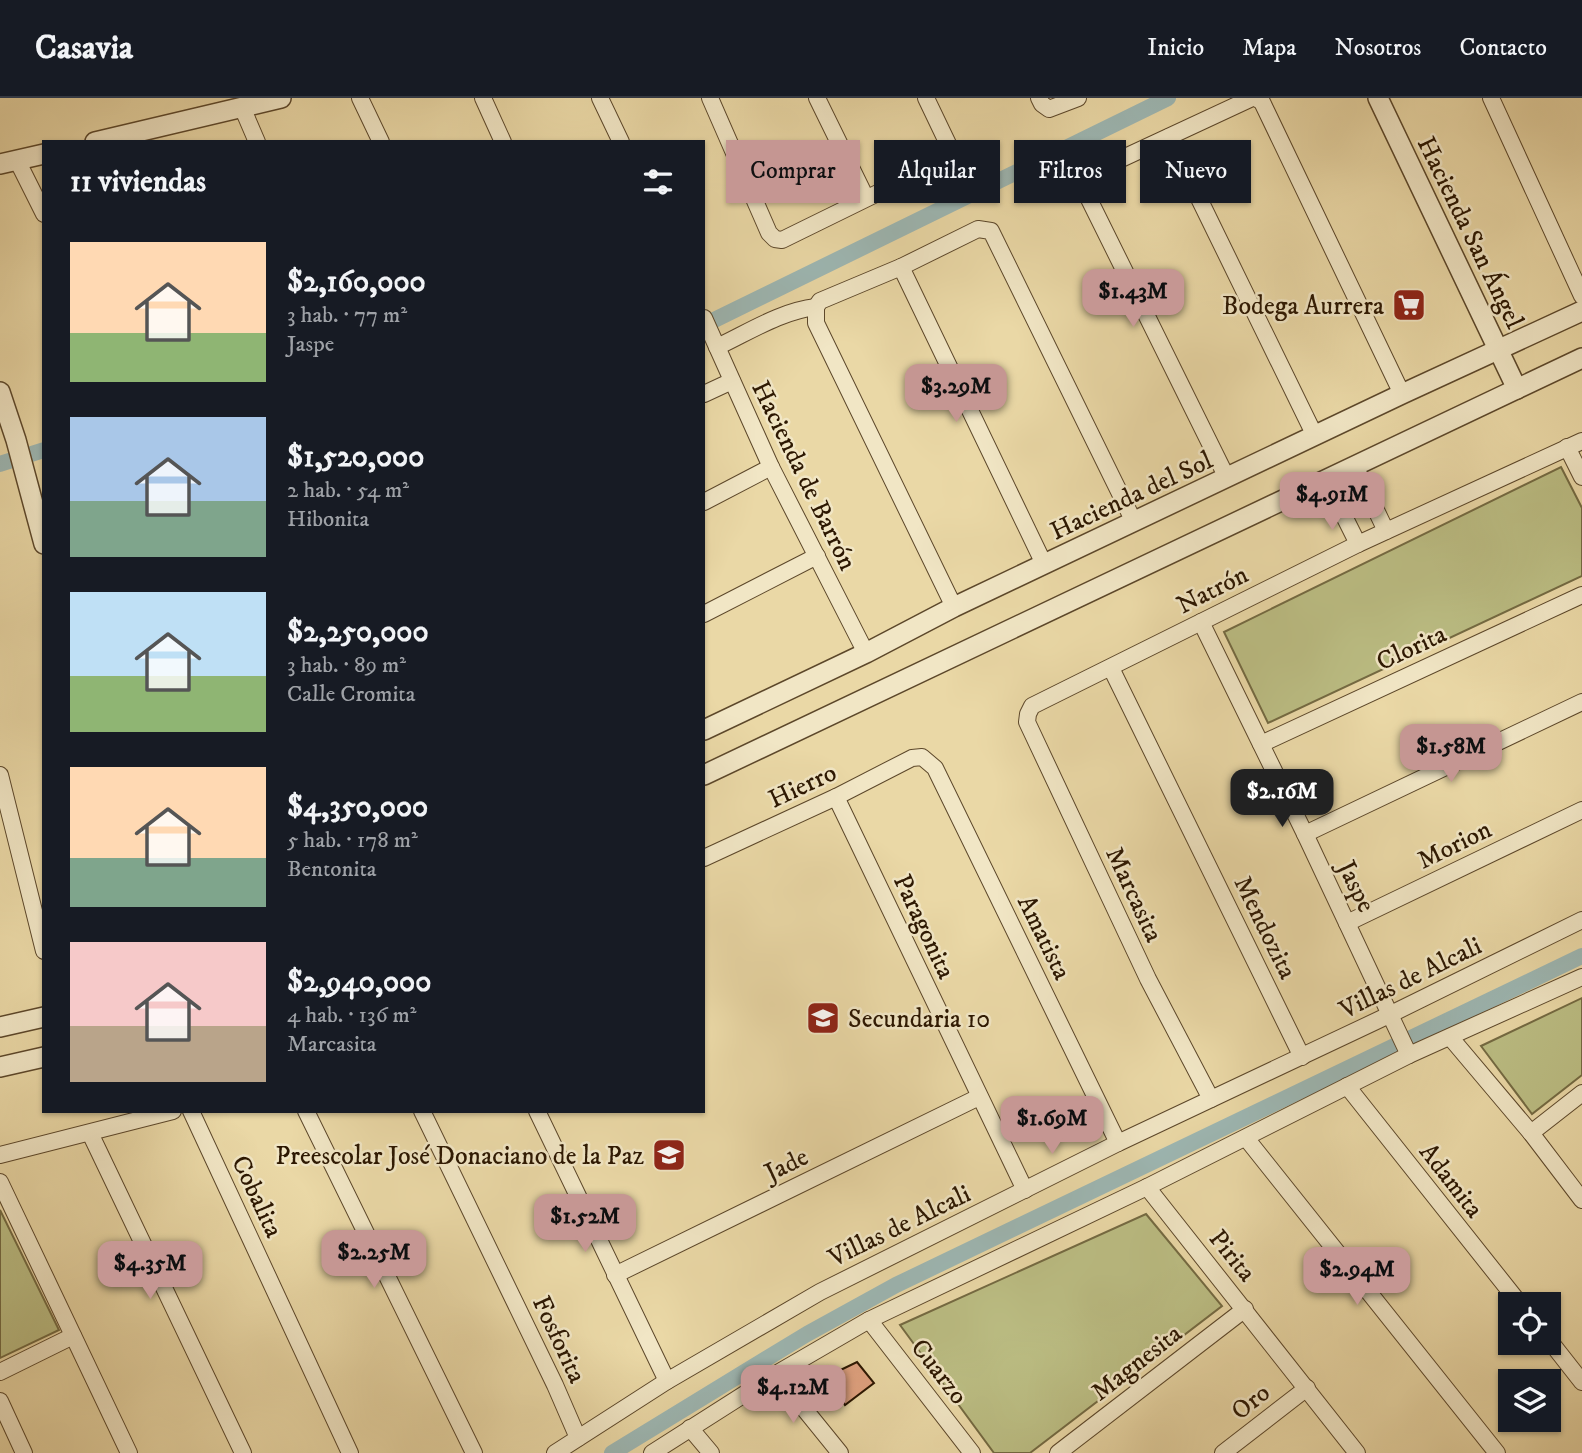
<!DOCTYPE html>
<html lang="es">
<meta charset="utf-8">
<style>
:root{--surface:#171b24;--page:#20242c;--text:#f1f3f6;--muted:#9ea1a6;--line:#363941;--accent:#c59692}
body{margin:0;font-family:"IM FELL DW Pica",serif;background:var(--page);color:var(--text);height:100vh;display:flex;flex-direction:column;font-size:26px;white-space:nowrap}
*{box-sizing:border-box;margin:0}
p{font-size:23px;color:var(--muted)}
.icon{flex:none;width:38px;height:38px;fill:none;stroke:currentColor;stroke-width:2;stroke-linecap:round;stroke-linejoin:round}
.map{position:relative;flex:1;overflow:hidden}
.panel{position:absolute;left:42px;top:42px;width:663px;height:973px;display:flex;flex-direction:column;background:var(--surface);border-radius:0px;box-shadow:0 2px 5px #0004}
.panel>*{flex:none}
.guide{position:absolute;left:726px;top:42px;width:665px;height:63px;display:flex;gap:14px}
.buttons{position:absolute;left:1498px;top:1194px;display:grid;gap:14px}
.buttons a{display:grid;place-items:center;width:63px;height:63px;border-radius:0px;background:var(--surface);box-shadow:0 2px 5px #0004;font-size:35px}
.price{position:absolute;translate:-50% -60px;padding:0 16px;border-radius:14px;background:var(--accent);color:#111;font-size:23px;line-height:46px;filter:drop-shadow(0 2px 4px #0008)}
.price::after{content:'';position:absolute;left:50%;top:42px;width:21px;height:16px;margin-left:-10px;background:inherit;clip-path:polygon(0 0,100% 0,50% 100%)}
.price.selected{background:#222;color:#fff}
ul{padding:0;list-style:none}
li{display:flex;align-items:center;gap:21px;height:175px;padding:0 28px}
li span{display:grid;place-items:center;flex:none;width:196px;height:140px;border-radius:0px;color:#555}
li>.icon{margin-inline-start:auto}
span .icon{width:84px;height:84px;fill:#fffc;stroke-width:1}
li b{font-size:30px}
h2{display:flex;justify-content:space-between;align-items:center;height:84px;padding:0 28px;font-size:30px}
.chip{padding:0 24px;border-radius:0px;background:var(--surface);box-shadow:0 2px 5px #0004;font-size:24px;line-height:63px}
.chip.selected{background:var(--accent);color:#111}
header{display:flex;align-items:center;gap:42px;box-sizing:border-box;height:98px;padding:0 35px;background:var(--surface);border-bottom:2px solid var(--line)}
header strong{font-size:33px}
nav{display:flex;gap:38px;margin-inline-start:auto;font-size:24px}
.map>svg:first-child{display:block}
</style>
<header>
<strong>Casavia</strong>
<nav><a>Inicio</a><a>Mapa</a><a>Nosotros</a><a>Contacto</a></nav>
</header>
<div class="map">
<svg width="1582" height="1355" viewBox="0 0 1582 1355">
<rect width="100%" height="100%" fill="#ead8a6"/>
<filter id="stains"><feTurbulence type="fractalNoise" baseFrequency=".00286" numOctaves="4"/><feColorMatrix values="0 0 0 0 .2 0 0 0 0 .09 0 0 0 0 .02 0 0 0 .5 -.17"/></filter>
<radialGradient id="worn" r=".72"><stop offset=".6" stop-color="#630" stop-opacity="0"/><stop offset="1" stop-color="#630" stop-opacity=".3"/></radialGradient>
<g fill="#bbbd83" stroke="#746a42" stroke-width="2">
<polygon points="1561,369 1582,410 1582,478 1268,625 1224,534"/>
<polygon points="1582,900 1582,977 1532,1016 1481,948"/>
<polygon points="0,1112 59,1232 0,1260"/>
<polygon points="1146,1116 1222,1208 1030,1355 994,1355 900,1227"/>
</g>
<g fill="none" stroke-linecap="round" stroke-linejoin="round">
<g stroke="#9db7b3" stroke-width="16">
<polyline points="704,227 1168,0"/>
<polyline points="0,366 44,352"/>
<polyline points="612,1355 807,1236 896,1187 1582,858"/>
</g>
</g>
<polygon fill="#dfa17f" stroke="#2c1701" stroke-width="2" points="857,1264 874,1285 845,1307 826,1279"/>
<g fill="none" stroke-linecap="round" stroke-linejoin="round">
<defs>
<g id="minor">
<polyline points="360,0 381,44"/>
<polyline points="483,0 503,44"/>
<polyline points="600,0 621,44"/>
<polyline points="710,0 769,135 775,141 782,142 941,64 947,58 948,46 926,0"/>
<polyline points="817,0 866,100"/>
<polyline points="1039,0 1042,6 1049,11 1078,0"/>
<polyline points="1256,0 1262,4 1402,296"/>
<polyline points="1491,0 1582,198"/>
<polyline points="242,9 257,44"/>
<polyline points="1169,39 1315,338"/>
<polyline points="17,62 44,116"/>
<polyline points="901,169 1044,466"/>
<polyline points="704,220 771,369 866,555"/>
<path d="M717,249C749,234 781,213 816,209"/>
<polyline points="704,296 732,283"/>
<polyline points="1567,349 1582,379"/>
<polyline points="1355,368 1386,433"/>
<polyline points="1227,380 1085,93 1085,85 1093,74 1252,0"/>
<polyline points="1326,382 1358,446"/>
<polyline points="704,404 771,369"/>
<polyline points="954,509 816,225 816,209 820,203 901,169 978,131 991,133 1134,424"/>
<polyline points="704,516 817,458"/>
<polyline points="1201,524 1305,736 1409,957"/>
<polyline points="1111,570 1302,959"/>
<polyline points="1261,646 1582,497"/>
<polyline points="0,677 44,853"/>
<polyline points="836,699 1025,1092"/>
<polyline points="1305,736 1582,604"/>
<polyline points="704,760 836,699 912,660 922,659 935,670 1118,1045"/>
<polyline points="1347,825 1582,712"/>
<polyline points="1450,939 1531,1035 1582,1102"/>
<polyline points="1347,988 1520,1206"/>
<polyline points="1211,1001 1148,881 1027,624 1028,616 1032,608 1358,446 1582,343"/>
<polyline points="191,1013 350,1355"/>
<polyline points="306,1013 474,1355"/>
<polyline points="422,1013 555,1287 578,1340"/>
<polyline points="537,1013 667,1283"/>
<polyline points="90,1035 243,1355"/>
<polyline points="1531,1035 1582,995"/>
<polyline points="1246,1040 1497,1355"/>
<polyline points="0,1057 173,1013"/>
<polyline points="0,1084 129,1355"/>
<polyline points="1147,1089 1357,1355"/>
<polyline points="615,1177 979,999"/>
<polyline points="869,1222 972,1355"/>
<polyline points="1549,1242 1582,1284"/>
<polyline points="0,1274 73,1238"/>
<polyline points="776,1276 840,1355"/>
<polyline points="0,1303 24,1355"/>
<polyline points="690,1330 711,1355"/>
<polyline points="555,1355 667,1283 820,1194 1118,1045 1389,917 1582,822"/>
<polyline points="652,1355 776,1276 869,1222 1147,1089 1409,957 1582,879"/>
<polyline points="1058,1355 1245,1211"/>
<polyline points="1223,1355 1307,1290"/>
</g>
<g id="tertiary">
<polyline points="1378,0 1517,291"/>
<polyline points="95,44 281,0"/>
<polyline points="0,66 44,56"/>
<polyline points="0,294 16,342 44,446"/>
<polyline points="704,632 866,555 954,509 1402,296 1582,213"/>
<polyline points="704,677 1582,260"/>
<polyline points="0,929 44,919"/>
<polyline points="0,969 44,959"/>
</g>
</defs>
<use href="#minor" stroke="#5c472a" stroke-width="18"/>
<use href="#tertiary" stroke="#5c472a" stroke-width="22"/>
<use href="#minor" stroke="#f1e6c5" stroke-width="16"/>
<use href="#tertiary" stroke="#f1e6c5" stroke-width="19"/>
</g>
<defs>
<symbol id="supermarket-square" viewBox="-11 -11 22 22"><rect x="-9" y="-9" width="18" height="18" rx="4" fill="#8f2418" stroke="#f1e6c5"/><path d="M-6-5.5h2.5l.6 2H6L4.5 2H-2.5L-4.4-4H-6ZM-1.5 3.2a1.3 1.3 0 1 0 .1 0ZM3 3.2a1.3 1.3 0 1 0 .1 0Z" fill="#fff"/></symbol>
<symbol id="school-square" viewBox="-11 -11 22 22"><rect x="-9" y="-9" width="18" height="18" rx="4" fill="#8f2418" stroke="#f1e6c5"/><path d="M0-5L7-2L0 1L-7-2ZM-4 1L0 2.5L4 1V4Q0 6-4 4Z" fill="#fff"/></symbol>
</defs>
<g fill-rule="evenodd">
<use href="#supermarket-square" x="1390" y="188" width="38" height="38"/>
<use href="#school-square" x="804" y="901" width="38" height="38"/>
<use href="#school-square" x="650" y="1038" width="38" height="38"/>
</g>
<g text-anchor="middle" stroke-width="5" stroke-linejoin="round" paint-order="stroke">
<g font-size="26" fill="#2c1701" stroke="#f1e6c5">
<text transform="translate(1471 134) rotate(64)" y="9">Hacienda San Ángel</text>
<text transform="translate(805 377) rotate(64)" y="9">Hacienda de Barrón</text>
<text transform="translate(1131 397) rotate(-25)" y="9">Hacienda del Sol</text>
<text transform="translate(1212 491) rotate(-27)" y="9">Natrón</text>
<text transform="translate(1411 549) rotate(-25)" y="9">Clorita</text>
<text transform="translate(802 687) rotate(-25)" y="9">Hierro</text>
<text transform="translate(1454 746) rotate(-26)" y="9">Morion</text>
<text transform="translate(1357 788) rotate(64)" y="9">Jaspe</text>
<text transform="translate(1135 796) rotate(65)" y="9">Marcasita</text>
<text transform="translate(925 828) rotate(65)" y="9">Paragonita</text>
<text transform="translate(1266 829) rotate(64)" y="9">Mendozita</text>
<text transform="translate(1045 839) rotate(64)" y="9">Amatista</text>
<text transform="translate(1410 879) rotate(-26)" y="9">Villas de Alcali</text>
<text transform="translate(786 1066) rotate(-26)" y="9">Jade</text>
<text transform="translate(1452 1082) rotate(52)" y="9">Adamita</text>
<text transform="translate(258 1098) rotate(65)" y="9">Cobalita</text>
<text transform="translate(899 1127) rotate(-26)" y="9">Villas de Alcali</text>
<text transform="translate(1233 1157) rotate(51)" y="9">Pirita</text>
<text transform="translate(560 1241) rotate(65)" y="9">Fosforita</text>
<text transform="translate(1136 1264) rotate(-38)" y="9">Magnesita</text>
<text transform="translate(940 1273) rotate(52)" y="9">Cuarzo</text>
<text transform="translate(1250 1303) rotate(-38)" y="9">Oro</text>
</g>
<g font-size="26" fill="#2c1701" stroke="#f1e6c5" text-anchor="end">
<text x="1384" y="216">Bodega Aurrera</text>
<text x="848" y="929" text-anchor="start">Secundaria 10</text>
<text x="644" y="1066">Preescolar José Donaciano de la Paz</text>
</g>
</g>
<rect width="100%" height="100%" filter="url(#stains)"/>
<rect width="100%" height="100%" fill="url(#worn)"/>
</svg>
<div class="buttons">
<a><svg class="icon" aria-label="locate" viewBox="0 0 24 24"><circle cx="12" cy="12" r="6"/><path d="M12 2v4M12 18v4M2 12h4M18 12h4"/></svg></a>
<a><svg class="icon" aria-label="layers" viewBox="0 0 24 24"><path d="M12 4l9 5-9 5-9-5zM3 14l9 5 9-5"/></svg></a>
</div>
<b class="price" style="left:1133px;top:231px">$1.43M</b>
<b class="price" style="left:956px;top:326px">$3.29M</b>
<b class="price" style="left:1332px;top:434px">$4.91M</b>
<b class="price" style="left:1451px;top:686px">$1.58M</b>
<b class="price selected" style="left:1282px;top:731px">$2.16M</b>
<b class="price" style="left:1052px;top:1058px">$1.69M</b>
<b class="price" style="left:585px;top:1156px">$1.52M</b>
<b class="price" style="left:374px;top:1192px">$2.25M</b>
<b class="price" style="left:150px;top:1203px">$4.35M</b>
<b class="price" style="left:1357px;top:1209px">$2.94M</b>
<b class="price" style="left:793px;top:1327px">$4.12M</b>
<div class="guide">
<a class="chip selected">Comprar</a>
<a class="chip">Alquilar</a>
<a class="chip">Filtros</a>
<a class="chip">Nuevo</a>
</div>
<section class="panel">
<h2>11 viviendas<svg class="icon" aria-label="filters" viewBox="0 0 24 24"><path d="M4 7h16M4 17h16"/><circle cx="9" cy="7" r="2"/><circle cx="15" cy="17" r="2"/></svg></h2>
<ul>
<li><span style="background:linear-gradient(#ffd9b3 65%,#8fb573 0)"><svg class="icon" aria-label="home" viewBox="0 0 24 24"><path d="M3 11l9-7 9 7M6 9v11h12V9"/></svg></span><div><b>$2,160,000</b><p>3 hab. · 77 m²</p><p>Jaspe</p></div></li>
<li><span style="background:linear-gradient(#a9c7e8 60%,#7fa58c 0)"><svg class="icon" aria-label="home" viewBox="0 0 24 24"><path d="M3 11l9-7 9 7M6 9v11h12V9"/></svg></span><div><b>$1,520,000</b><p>2 hab. · 54 m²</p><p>Hibonita</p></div></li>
<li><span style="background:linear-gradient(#bfe0f5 60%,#8fb573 0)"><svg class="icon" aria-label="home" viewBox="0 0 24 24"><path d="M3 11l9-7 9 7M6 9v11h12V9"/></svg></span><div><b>$2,250,000</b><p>3 hab. · 89 m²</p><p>Calle Cromita</p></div></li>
<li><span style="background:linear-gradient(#ffd9b3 65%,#7fa58c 0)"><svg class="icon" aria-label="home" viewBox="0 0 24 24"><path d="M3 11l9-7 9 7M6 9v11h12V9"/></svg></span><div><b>$4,350,000</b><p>5 hab. · 178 m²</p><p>Bentonita</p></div></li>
<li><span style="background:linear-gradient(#f6c9c9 60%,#b9a48a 0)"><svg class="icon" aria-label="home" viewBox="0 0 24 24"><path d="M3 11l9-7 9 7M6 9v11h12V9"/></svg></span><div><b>$2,940,000</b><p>4 hab. · 136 m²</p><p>Marcasita</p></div></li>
</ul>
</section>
</div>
